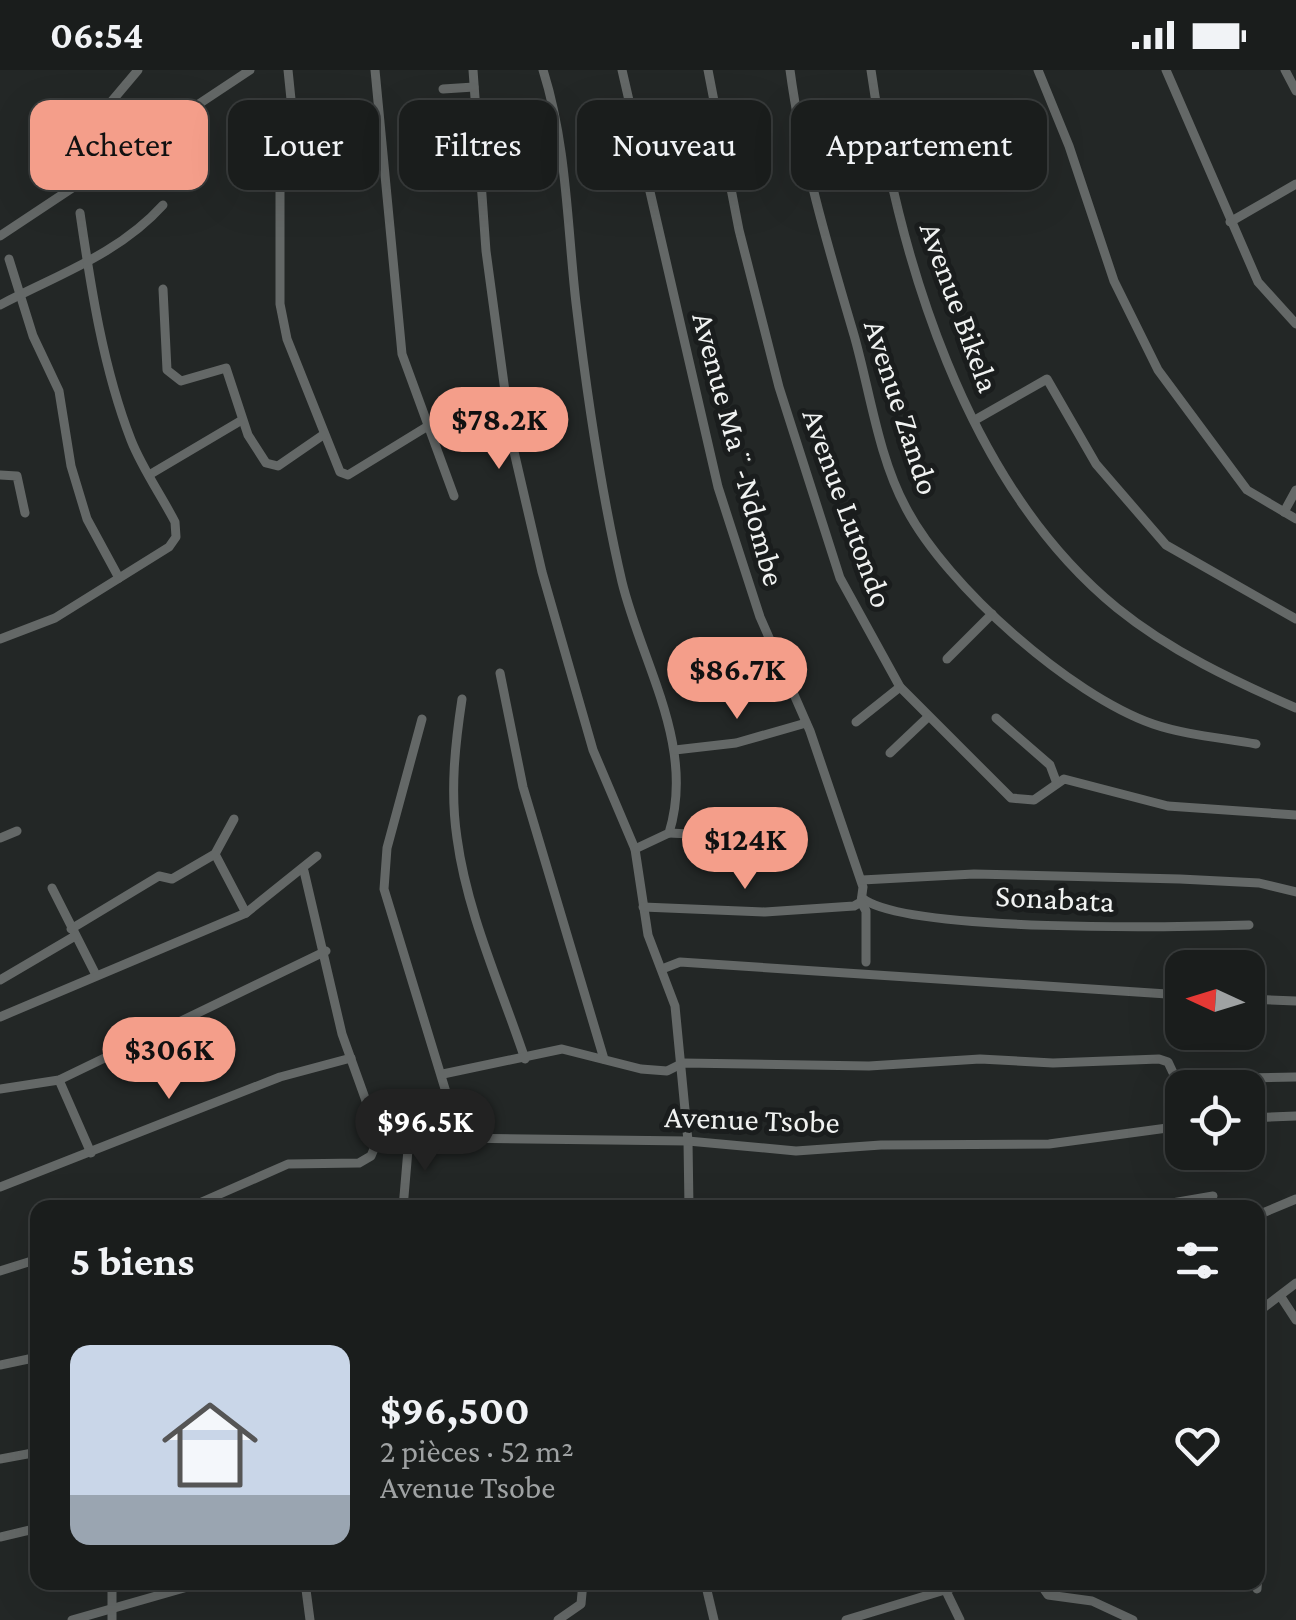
<!DOCTYPE html>
<html lang="fr">
<meta charset="utf-8">
<style>
:root{--surface:#1a1d1c;--page:#232625;--text:#f1f3f6;--muted:#9fa2a3;--line:#383b3b;--accent:#f49e8a}
body{margin:0;font-family:"Crimson Pro",serif;background:var(--page);color:var(--text);height:100vh;display:flex;flex-direction:column;font-size:38px;white-space:nowrap}
*{box-sizing:border-box;margin:0}
p{font-size:32px;color:var(--muted)}
.icon{flex:none;width:55px;height:55px;fill:none;stroke:currentColor;stroke-width:2;stroke-linecap:round;stroke-linejoin:round}
.map{position:relative;flex:1;overflow:hidden}
.panel{position:absolute;left:30px;top:1130px;width:1235px;height:390px;display:flex;flex-direction:column;background:var(--surface);border-radius:20px;box-shadow:0 10px 40px #0002,0 0 0 2px var(--line)}
.panel>*{flex:none}
.top-card{position:absolute;left:30px;top:30px;width:1238px;height:90px;display:flex;gap:20px}
.needle{width:65px;rotate:274deg}
.tools{position:absolute;left:1165px;top:880px;display:grid;gap:20px}
.tools a{display:grid;place-items:center;width:100px;height:100px;border-radius:20px;background:var(--surface);box-shadow:0 10px 40px #0002,0 0 0 2px var(--line);font-size:50px}
.price{position:absolute;translate:-50% -85px;padding:0 22px;border-radius:35px;background:var(--accent);color:#111;font-size:32px;line-height:65px;filter:drop-shadow(0 2px 5px #0008)}
.price::after{content:'';position:absolute;left:50%;top:60px;width:30px;height:22px;margin-left:-15px;background:inherit;clip-path:polygon(0 0,100% 0,50% 100%)}
.price.active{background:#222;color:#fff}
ul{padding:0;list-style:none}
li{display:flex;align-items:center;gap:30px;height:250px;padding:0 40px}
li+li{border-top:2px solid var(--line)}
li span{display:grid;place-items:center;flex:none;width:280px;height:200px;border-radius:20px;color:#555}
li>.icon{margin-inline-start:auto}
span .icon{width:120px;height:120px;fill:#fffc;stroke-width:1}
li b{font-size:42px}
h2{display:flex;justify-content:space-between;align-items:center;height:120px;padding:0 40px;font-size:42px}
.pill{padding:0 35px;border-radius:20px;background:var(--surface);box-shadow:0 10px 40px #0002,0 0 0 2px var(--line);font-size:35px;line-height:90px}
.pill.active{background:var(--accent);color:#111}
.status{display:flex;justify-content:space-between;align-items:center;height:70px;padding:0 50px;background:var(--surface);direction:ltr}
.status svg{height:28px;fill:currentColor}
.map>svg:first-child{display:block}
</style>
<div class="status"><b>06:54</b><svg viewBox="0 0 49 12"><path d="M0 12V9h3v3zM5 12V6h3v6zM10 12V3h3v9zM15 12V0h3v12zM26 1h20v11H26zM47 4h2v5h-2z"/></svg></div>
<div class="map">
<svg width="1296" height="1550" viewBox="0 0 1296 1550">
<rect width="100%" height="100%" fill="#232726"/>
<g fill="none" stroke-linecap="round" stroke-linejoin="round">
<g stroke="#646867" stroke-width="9">
<polyline points="288,0 292,39 280,95 280,234 287,269 340,402 348,405 428,356"/>
<polyline points="375,0 402,284 454,426"/>
<polyline points="473,0 486,181 512,373 542,502 593,680 635,779 648,865 675,936 688,1071 689,1138"/>
<path d="M543,0C567,76 567,154 576,233C587,326 601,422 622,512C642,594 696,676 669,763L635,779"/>
<polyline points="622,0 718,417 760,547 810,661 863,817 861,832 854,836 765,842 643,837"/>
<polyline points="708,0 739,160 779,317 840,508 900,617 1011,728 1034,730 1064,709 1168,736 1296,745"/>
<path d="M790,0C802,90 828,177 854,265C870,321 878,386 906,438C947,516 1070,625 1153,654C1185,665 1223,668 1256,674"/>
<path d="M871,0C898,186 965,414 1117,538C1170,581 1234,611 1296,638"/>
<polyline points="1038,0 1069,76 1114,211 1158,300 1247,420 1296,449"/>
<polyline points="1166,0 1258,212 1296,254"/>
<polyline points="1285,0 1296,21"/>
<polyline points="443,19 474,17"/>
<polyline points="84,64 138,0"/>
<polyline points="330,81 380,77"/>
<polyline points="1230,152 1296,114"/>
<polyline points="0,166 250,0"/>
<polyline points="9,189 33,266 59,321 71,396 87,449 119,508"/>
<polyline points="163,219 167,300 181,311 226,298 248,365 266,393 278,396 323,365"/>
<path d="M0,235C57,205 119,184 163,135"/>
<polyline points="975,350 1047,309 1096,394 1166,475 1296,549"/>
<polyline points="0,405 17,406 25,443"/>
<polyline points="149,405 242,350"/>
<polyline points="1284,442 1296,420"/>
<path d="M0,569L55,548L169,477L176,467L175,452C161,425 142,398 131,370C103,298 91,218 80,143"/>
<polyline points="947,589 992,544"/>
<polyline points="500,603 523,717 604,989"/>
<path d="M462,629C455,675 450,721 457,768C467,843 501,917 525,989"/>
<polyline points="996,648 1050,695 1056,711"/>
<polyline points="422,649 387,778 384,819 460,1068"/>
<polyline points="856,652 900,617"/>
<polyline points="675,680 736,673 806,653"/>
<polyline points="890,683 928,647"/>
<polyline points="669,763 775,768"/>
<polyline points="0,768 17,761"/>
<polyline points="215,784 246,843"/>
<polyline points="862,810 974,804 1180,809 1259,813 1296,822"/>
<polyline points="52,818 96,905"/>
<path d="M862,828C906,863 1182,857 1249,855"/>
<polyline points="861,832 866,841 866,892"/>
<polyline points="71,859 159,806 172,809 215,784 234,749"/>
<polyline points="662,899 680,892 1182,925"/>
<polyline points="0,910 75,866"/>
<polyline points="1248,929 1296,931"/>
<polyline points="0,947 246,843 317,786"/>
<polyline points="443,1004 562,979 641,999 667,1001 683,993 869,996 980,989 1053,993 1159,989 1168,992 1176,1009 1296,1007"/>
<polyline points="59,1010 91,1083"/>
<polyline points="0,1019 59,1010 326,881"/>
<polyline points="1248,1048 1296,1046"/>
<polyline points="379,1067 688,1071 796,1081 881,1075 1049,1074 1182,1056"/>
<polyline points="0,1117 280,1007 351,988"/>
<polyline points="188,1138 288,1094 359,1093 371,1086 379,1067 342,964 304,801"/>
<polyline points="403,1138 409,1068"/>
<polyline points="1143,1138 1213,1126"/>
<polyline points="1258,1145 1296,1129"/>
<polyline points="0,1201 38,1189"/>
<polyline points="1281,1227 1296,1250"/>
<polyline points="1258,1242 1296,1213"/>
<polyline points="0,1295 38,1287"/>
<polyline points="0,1389 38,1382"/>
<polyline points="0,1467 38,1458"/>
<polyline points="305,1512 310,1550"/>
<polyline points="705,1512 714,1550"/>
<polyline points="1039,1512 1048,1525 1092,1531 1133,1550"/>
<polyline points="1257,1519 1262,1439 1258,1407"/>
<polyline points="946,1521 960,1550"/>
<polyline points="72,1550 205,1512"/>
<polyline points="112,1550 112,1512"/>
<polyline points="558,1550 581,1534 583,1512"/>
<polyline points="846,1550 971,1512"/>
</g>
</g>
<g text-anchor="middle" stroke-width="10" stroke-linejoin="round" paint-order="stroke">
<g font-size="32" fill="#f0f2f1" stroke="#1a1d1d">
<text transform="translate(960 237) rotate(70)" y="11">Avenue Bikela</text>
<text transform="translate(902 337) rotate(72)" y="11">Avenue Zando</text>
<text transform="translate(739 379) rotate(75)" y="11">Avenue Ma¨-Ndombe</text>
<text transform="translate(848 438) rotate(70)" y="11">Avenue Lutondo</text>
<text transform="translate(1055 828) rotate(3)" y="11">Sonabata</text>
<text transform="translate(752 1049) rotate(2)" y="11">Avenue Tsobe</text>
</g>
</g>
</svg>
<div class="tools">
<a><svg class="needle" viewBox="-14 -14 28 28"><path d="M0-13l5 13h-10z" fill="#e53935"/><path d="M0 13l5-13h-10z" fill="#9fa2a3"/></svg></a>
<a><svg class="icon" aria-label="locate" viewBox="0 0 24 24"><circle cx="12" cy="12" r="6"/><path d="M12 2v4M12 18v4M2 12h4M18 12h4"/></svg></a>
</div>
<b class="price" style="left:499px;top:402px">$78.2K</b>
<b class="price" style="left:737px;top:652px">$86.7K</b>
<b class="price" style="left:745px;top:822px">$124K</b>
<b class="price" style="left:169px;top:1032px">$306K</b>
<b class="price active" style="left:425px;top:1104px">$96.5K</b>
<div class="top-card">
<a class="pill active">Acheter</a>
<a class="pill">Louer</a>
<a class="pill">Filtres</a>
<a class="pill">Nouveau</a>
<a class="pill">Appartement</a>
</div>
<section class="panel">
<h2>5 biens<svg class="icon" aria-label="filters" viewBox="0 0 24 24"><path d="M4 7h16M4 17h16"/><circle cx="9" cy="7" r="2"/><circle cx="15" cy="17" r="2"/></svg></h2>
<ul>
<li><span style="background:linear-gradient(#c9d6e8 75%,#9aa5b1 0)"><svg class="icon" aria-label="home" viewBox="0 0 24 24"><path d="M3 11l9-7 9 7M6 9v11h12V9"/></svg></span><div><b>$96,500</b><p>2 pièces · 52 m²</p><p>Avenue Tsobe</p></div><svg class="icon" aria-label="heart" viewBox="0 0 24 24"><path d="M12 20l-8-8c-3-5 5-10 8-4 3-6 11-1 8 4z"/></svg></li>
</ul>
</section>
</div>
